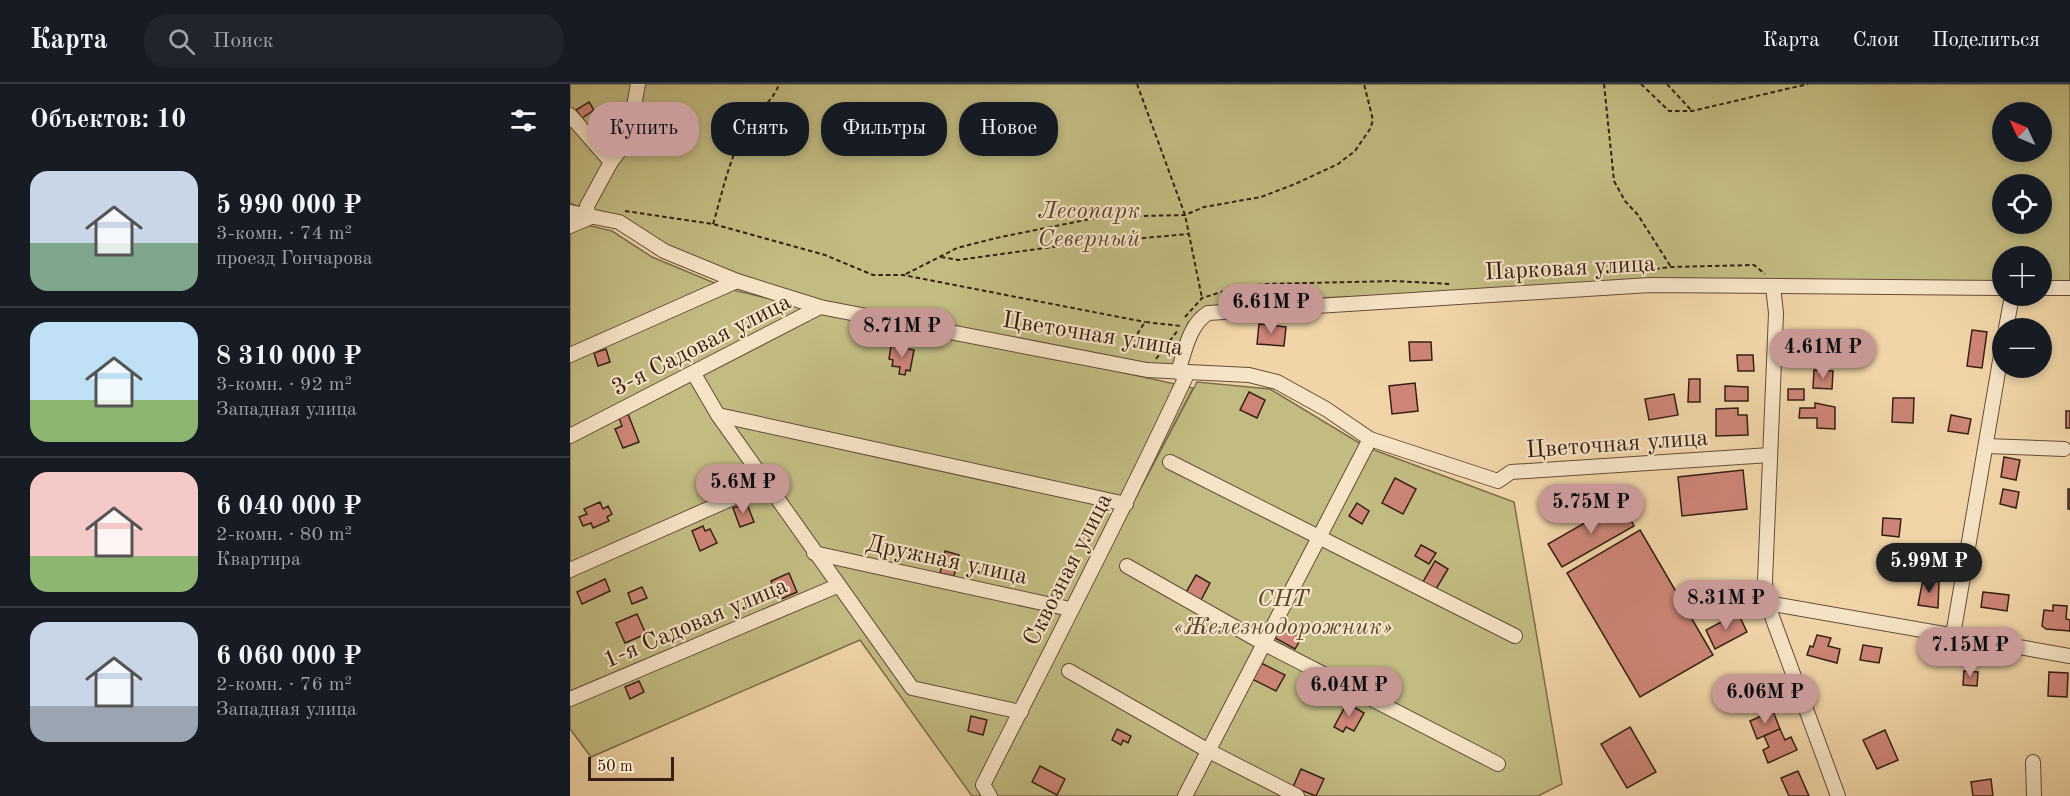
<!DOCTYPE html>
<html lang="ru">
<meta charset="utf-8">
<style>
:root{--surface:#171b24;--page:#20242c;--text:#f1f3f6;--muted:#9ea1a6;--line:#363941;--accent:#c59692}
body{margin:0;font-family:"Old Standard TT",serif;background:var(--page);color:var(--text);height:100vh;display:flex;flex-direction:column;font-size:22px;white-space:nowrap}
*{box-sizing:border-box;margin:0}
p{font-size:20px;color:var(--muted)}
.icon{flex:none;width:33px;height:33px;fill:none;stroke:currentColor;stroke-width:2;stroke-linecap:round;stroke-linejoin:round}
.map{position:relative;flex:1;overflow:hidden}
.side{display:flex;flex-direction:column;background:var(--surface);width:570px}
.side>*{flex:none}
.top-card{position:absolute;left:18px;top:18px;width:570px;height:54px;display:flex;gap:12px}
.needle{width:39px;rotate:314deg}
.tools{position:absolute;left:1422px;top:18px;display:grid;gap:12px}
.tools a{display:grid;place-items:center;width:60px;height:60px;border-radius:50%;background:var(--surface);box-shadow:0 3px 9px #0003;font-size:30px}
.scale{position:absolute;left:18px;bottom:15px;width:86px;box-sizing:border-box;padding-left:6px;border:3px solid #352013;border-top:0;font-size:16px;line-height:21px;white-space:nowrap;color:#352013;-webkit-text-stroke:4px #f6e4c6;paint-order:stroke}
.price{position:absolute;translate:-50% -51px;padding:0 14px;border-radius:21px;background:var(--accent);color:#111;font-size:20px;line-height:39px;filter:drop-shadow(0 2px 3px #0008)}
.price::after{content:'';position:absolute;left:50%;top:36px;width:18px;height:14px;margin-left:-9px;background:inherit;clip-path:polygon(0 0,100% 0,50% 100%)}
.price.on{background:#222;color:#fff}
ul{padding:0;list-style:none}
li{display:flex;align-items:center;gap:18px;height:150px;padding:0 30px}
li+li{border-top:2px solid var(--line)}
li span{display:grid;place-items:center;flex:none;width:168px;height:120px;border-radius:18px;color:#555}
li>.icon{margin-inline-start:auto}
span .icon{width:72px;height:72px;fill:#fffc;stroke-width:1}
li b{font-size:26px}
h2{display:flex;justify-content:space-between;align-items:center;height:72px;padding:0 30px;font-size:26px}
.pill{padding:0 21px;border-radius:24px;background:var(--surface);box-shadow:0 3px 9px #0003;font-size:21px;line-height:54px}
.pill.on{background:var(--accent);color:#111}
header{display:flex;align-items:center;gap:36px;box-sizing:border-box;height:84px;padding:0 30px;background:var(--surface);border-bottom:2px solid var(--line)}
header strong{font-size:28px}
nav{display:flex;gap:33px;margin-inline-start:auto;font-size:21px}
.search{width:420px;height:54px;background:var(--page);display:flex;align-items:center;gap:15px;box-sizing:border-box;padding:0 21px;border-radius:24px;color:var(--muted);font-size:22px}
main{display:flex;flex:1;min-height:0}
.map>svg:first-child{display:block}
</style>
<header>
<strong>Карта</strong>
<div class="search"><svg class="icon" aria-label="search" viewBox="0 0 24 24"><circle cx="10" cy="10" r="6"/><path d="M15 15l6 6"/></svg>Поиск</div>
<nav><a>Карта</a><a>Слои</a><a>Поделиться</a></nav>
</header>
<main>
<section class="side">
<h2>Объектов: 10<svg class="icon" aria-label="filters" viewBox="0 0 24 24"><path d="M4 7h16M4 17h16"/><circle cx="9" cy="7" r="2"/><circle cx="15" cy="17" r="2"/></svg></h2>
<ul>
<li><span style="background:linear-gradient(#c9d6e8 60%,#7fa58c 0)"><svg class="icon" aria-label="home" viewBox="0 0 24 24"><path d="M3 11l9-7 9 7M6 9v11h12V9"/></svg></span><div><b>5 990 000 ₽</b><p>3-комн. · 74 m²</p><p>проезд Гончарова</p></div></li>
<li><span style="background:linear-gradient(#bfe0f5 65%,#8fb573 0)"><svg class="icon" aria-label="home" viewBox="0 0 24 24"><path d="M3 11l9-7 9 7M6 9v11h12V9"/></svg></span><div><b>8 310 000 ₽</b><p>3-комн. · 92 m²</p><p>Западная улица</p></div></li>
<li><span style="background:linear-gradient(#f6c9c9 70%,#8fb573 0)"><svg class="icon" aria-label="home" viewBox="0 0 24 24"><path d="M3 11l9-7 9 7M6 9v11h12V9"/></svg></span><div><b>6 040 000 ₽</b><p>2-комн. · 80 m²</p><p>Квартира</p></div></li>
<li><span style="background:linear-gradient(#c9d6e8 70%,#9aa5b1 0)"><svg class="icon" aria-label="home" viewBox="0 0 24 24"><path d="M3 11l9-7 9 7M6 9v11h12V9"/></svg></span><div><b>6 060 000 ₽</b><p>2-комн. · 76 m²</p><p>Западная улица</p></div></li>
</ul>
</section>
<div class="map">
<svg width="1500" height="712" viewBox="0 0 1500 712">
<rect width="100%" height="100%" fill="#f1d5a8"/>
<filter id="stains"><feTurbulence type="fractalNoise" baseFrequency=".00333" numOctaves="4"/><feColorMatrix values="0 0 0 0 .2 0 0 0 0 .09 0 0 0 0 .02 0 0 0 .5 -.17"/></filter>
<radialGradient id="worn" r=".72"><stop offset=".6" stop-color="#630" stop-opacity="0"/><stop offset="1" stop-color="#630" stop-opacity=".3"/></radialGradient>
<path fill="#c2bb82" stroke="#7c6e4a" stroke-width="1.5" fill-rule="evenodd" d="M0,0H1500V200H1472V172H1432V200L975,206L719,215L677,220L618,238L610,278L599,287L510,279L623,304L556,432L627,298L700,305L796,363L944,418L992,700L968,712H402L290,556L21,673L0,645V137L42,147L82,173L159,205L213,218L198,208L0,119ZM1432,28H1472V68H1432ZM1432,100H1472V140H1432Z"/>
<g fill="#ce8577" stroke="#352013" stroke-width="1.5">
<polygon points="19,18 24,26 12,34 6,26"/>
<polygon points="689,240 716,243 714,262 687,260"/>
<polygon points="1402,246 1417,248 1412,284 1397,282"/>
<polygon points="1234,250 1260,252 1259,262 1234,260"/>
<polygon points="839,258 861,258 862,276 840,277"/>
<polygon points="1285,258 1299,258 1299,269 1284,268"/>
<polygon points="321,262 344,266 340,287 336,286 335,291 329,290 330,283 322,282 323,276 319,275"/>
<polygon points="36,265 40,278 28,282 24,269"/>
<polygon points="1167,271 1183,271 1184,287 1168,287"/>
<polygon points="1244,286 1263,287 1262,305 1243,304"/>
<polygon points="1119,295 1130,295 1130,318 1118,318"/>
<polygon points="845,299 848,327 822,330 819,302"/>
<polygon points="1155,302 1178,303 1178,317 1155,317"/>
<rect x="1218" y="305" width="16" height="11"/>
<polygon points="679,308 695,316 687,334 670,326"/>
<polygon points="1104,310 1108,331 1079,336 1075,315"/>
<polygon points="1323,314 1344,314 1343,339 1322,338"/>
<polygon points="1245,319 1265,323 1265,345 1247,344 1247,334 1229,334 1230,324 1245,324"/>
<polygon points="1168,324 1168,331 1177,331 1178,351 1146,352 1146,325"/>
<rect x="1496" y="327" width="4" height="17"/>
<polygon points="58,330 69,358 53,364 45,345 52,342 49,334"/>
<polygon points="1381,331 1401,335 1398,350 1378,347"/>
<polygon points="1434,373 1450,376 1446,396 1431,393"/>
<polygon points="1173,386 1177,425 1112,432 1108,393"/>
<polygon points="825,394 846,405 833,430 812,419"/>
<polygon points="1433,405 1449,408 1446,424 1430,420"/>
<rect x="1498" y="405" width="2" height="20"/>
<polygon points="30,418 33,425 38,422 42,430 37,433 39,437 23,444 21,439 13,442 9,433 17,430 14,425"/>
<polygon points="1051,418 1064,442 992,483 978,460"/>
<polygon points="787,419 799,427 792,440 779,432"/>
<polygon points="177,420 184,438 170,443 163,424"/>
<polygon points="1313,434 1331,435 1329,453 1312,451"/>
<polygon points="133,442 135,447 140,445 147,459 130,467 122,447"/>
<polygon points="1070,446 1143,571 1070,613 997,489"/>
<polygon points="851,461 866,469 859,480 845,472"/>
<polygon points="375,467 389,471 384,492 370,489"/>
<polygon points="865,477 878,485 866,505 853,498"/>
<polygon points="219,489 227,508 209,516 201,497"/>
<polygon points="626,491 640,499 630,518 615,510"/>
<polygon points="35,495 40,507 12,520 7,508"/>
<polygon points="1353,495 1369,498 1368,524 1348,521"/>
<polygon points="72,503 77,514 62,520 58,509"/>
<polygon points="1413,508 1439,511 1437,527 1411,523"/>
<polygon points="1483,521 1497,522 1496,535 1500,536 1500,547 1476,545 1472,542 1474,526 1483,527"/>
<polygon points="1168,529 1177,548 1145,565 1136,546"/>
<polygon points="67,530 76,550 55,559 46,539"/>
<polygon points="713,540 733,551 725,565 705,554"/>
<polygon points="1247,551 1261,554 1258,562 1270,565 1267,579 1237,571 1240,562 1243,563"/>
<polygon points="1293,561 1312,564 1309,579 1290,576"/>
<polygon points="1369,566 1385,568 1383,581 1368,579"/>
<polygon points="691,579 715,591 706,607 682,595"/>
<polygon points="1394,587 1408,588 1407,602 1393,601"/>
<polygon points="1479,588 1498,589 1497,613 1478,612"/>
<polygon points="69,597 74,608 60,615 55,603"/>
<polygon points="777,619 794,629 784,647 776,643 773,648 764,643"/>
<polygon points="1203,627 1210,645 1187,655 1180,637"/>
<polygon points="401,632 417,636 413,651 398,647"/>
<polygon points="1060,643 1086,688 1057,704 1031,660"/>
<polygon points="547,645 561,652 558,659 553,656 551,661 542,656"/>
<polygon points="1210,645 1215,656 1221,653 1227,666 1198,679 1193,666 1199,663 1194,652"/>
<polygon points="1315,646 1328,676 1307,685 1293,656"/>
<polygon points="470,682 495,695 487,711 462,698"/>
<polygon points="731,685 754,695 746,712 723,703"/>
<polygon points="1228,687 1239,712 1219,712 1211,694"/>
<polygon points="1421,695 1423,712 1403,712 1401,698"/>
</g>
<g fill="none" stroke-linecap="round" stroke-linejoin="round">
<defs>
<g id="minor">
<polyline points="0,31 41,78 17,122 19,134 0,142"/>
<polyline points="41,78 58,55 68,0"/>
<polyline points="0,128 49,138 94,167 167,197 250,223 577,286 679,291 707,298 756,325 800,355 928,397 941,388 1200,371"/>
<polyline points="1203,202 1206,229 1195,497 1197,519 1268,712"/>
<polyline points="1472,204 1500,204"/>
<polyline points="1436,244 1442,212"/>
<polyline points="0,271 167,197"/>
<path d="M608,288C615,267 619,241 638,229L1080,201L1432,204"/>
<polyline points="124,290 148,331 342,604 451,628"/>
<polyline points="148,331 556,420"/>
<polyline points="0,352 250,223"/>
<polyline points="1416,362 1494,365"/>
<polyline points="600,378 945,552"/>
<polyline points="244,469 500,525"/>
<polyline points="557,482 693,559 928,680"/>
<polyline points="0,486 197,399"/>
<polyline points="1197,519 1500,572"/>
<polyline points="1383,551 1432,265"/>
<polyline points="499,587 637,666 727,712"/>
<polyline points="0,615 267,502"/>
<polyline points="1463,678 1464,712"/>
<path d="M420,712L413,701C482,564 553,428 618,288"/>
<polyline points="615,712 800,355"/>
</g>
</defs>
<use href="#minor" stroke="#644d38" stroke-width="16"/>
<g stroke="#352013" stroke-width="2" stroke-dasharray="4.5 3" stroke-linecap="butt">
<polyline points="567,0 615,131 632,214"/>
<polyline points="1034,0 1044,97 1055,117 1068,131 1101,183"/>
<polyline points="1071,0 1099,27 1122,27 1238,0"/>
<polyline points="1097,0 1121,26"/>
<polyline points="55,127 143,140 255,171 303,191 333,191 575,238"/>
<path d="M143,140C153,107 159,73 177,44C186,27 203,18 209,0"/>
<polyline points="371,173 388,176 497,161 618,150"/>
<polyline points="336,190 387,164 426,154 530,133 615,131 634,123 691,113 725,100 768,80 785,67 800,45 803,36 794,0"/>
<polyline points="1048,190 1101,183 1184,181 1195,190"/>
<polyline points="615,233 632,214 661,205 696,200 824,197 881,200"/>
<polyline points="555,269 575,238 611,242"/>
<polyline points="586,275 608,246"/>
</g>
<use href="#minor" stroke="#f6e4c6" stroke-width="14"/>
</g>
<g text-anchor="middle" stroke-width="4.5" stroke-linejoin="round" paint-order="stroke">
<g font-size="24" font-style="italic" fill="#58472f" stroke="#f6e4c6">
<text x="519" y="134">Лесопарк<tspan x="519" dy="28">Северный</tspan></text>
<text x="713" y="522">СНТ<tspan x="713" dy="28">«Железнодорожник»</tspan></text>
</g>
<g font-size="24" fill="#352013" stroke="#f6e4c6">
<text transform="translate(1000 183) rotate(-3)" y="8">Парковая улица</text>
<text transform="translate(523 249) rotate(9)" y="8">Цветочная улица</text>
<text transform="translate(131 260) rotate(-27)" y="8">3-я Садовая улица</text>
<text transform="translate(1047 359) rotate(-4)" y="8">Цветочная улица</text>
<text transform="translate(377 475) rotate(12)" y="8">Дружная улица</text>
<text transform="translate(497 485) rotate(-63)" y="8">Сквозная улица</text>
<text transform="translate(125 538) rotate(-23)" y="8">1-я Садовая улица</text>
</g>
</g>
<rect width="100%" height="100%" filter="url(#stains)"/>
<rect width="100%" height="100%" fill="url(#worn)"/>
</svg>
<div class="tools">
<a><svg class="needle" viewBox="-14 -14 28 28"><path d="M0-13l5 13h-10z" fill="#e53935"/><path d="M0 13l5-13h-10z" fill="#9ea1a6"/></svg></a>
<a><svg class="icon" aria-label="locate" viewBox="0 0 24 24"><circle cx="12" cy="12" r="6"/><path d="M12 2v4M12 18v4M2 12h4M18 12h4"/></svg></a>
<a>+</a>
<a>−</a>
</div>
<div class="scale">50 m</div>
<b class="price" style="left:701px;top:251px">6.61M ₽</b>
<b class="price" style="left:332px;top:275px">8.71M ₽</b>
<b class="price" style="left:1253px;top:296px">4.61M ₽</b>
<b class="price" style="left:173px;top:431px">5.6M ₽</b>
<b class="price" style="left:1021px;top:451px">5.75M ₽</b>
<b class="price on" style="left:1359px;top:510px">5.99M ₽</b>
<b class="price" style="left:1156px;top:547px">8.31M ₽</b>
<b class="price" style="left:1400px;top:594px">7.15M ₽</b>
<b class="price" style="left:779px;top:634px">6.04M ₽</b>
<b class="price" style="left:1195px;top:641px">6.06M ₽</b>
<div class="top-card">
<a class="pill on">Купить</a>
<a class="pill">Снять</a>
<a class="pill">Фильтры</a>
<a class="pill">Новое</a>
</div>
</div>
</main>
